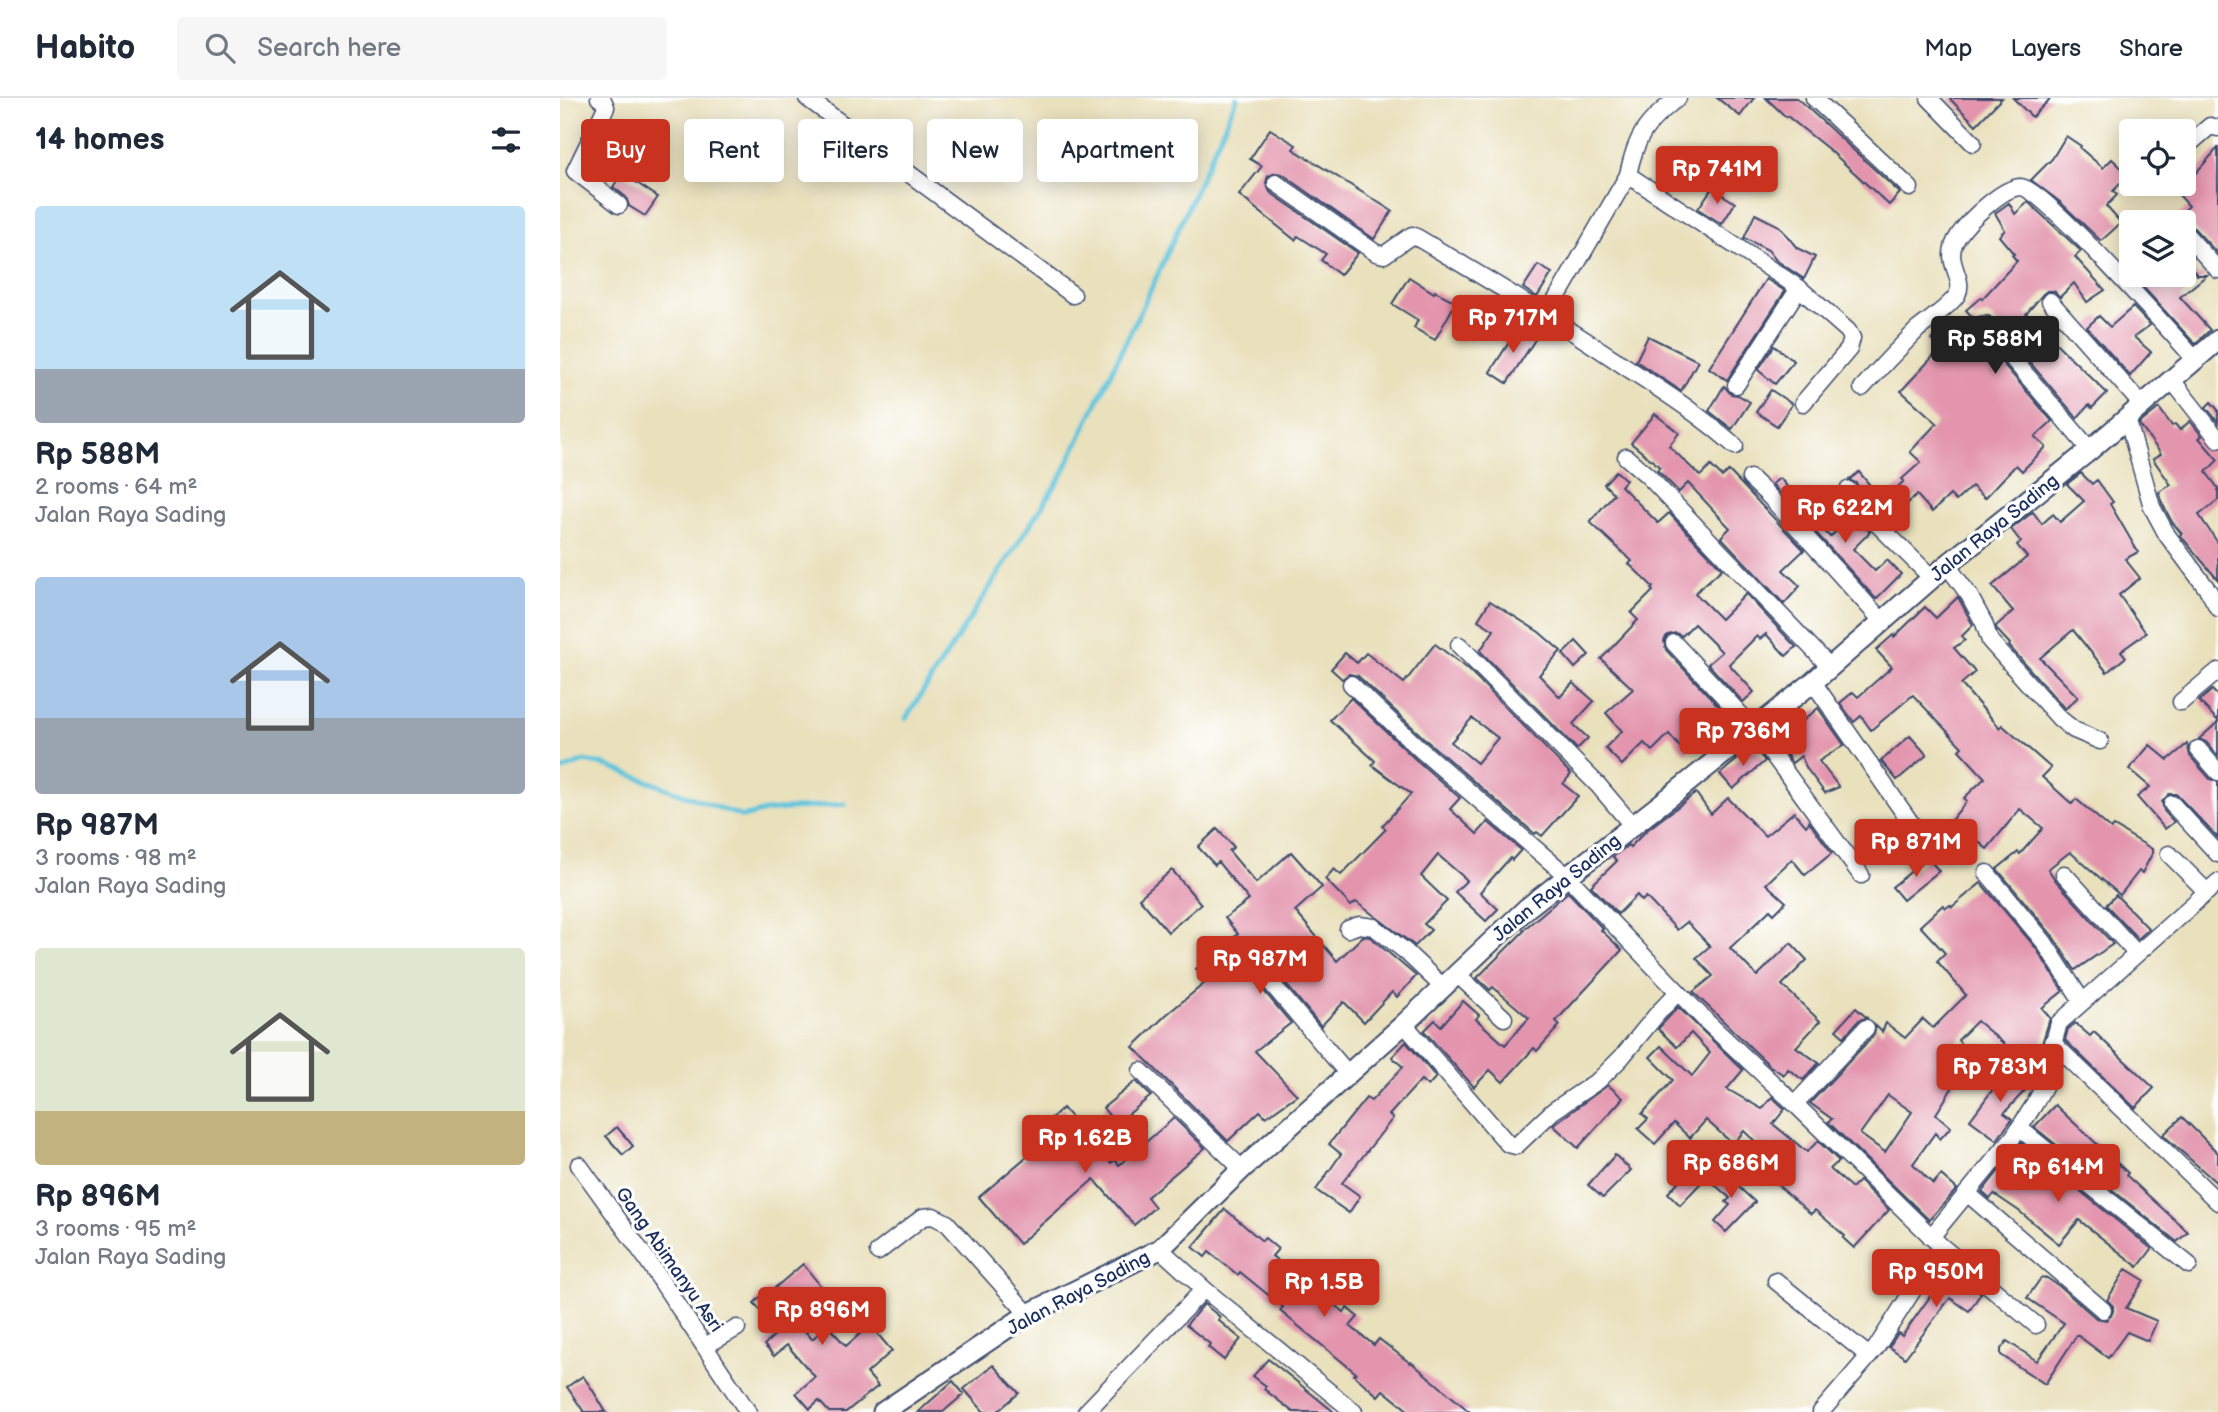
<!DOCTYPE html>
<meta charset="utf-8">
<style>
:root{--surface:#fff;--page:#f6f6f7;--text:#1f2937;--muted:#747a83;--line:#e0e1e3;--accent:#c8321e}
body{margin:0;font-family:"Balsamiq Sans",sans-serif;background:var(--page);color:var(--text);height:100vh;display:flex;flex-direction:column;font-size:26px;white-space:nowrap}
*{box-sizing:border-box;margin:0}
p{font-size:23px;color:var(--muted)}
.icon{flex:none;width:38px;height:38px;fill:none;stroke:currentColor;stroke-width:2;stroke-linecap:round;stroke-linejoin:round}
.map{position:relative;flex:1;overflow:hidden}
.panel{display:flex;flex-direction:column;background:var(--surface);width:560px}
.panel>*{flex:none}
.hud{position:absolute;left:21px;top:21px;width:665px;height:63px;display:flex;gap:14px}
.controls{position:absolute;left:1559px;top:21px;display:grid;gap:14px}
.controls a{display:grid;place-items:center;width:77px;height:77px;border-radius:7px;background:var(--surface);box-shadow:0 4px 18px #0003;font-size:35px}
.price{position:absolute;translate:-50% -60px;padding:0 16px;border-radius:7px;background:var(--accent);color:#fff;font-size:23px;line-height:46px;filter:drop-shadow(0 2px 4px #0008)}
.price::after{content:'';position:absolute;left:50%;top:42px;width:21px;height:16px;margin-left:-10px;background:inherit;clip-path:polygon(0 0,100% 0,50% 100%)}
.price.selected{background:#222;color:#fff}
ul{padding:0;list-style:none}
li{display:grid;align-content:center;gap:14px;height:371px;padding:0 35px}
li span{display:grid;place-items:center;height:217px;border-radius:7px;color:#555}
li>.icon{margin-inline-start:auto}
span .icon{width:126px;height:126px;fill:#fffc;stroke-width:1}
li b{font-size:30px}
h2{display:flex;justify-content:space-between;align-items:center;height:84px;padding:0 35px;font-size:30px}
.pill{padding:0 24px;border-radius:7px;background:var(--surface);box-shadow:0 4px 18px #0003;font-size:24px;line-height:63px}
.pill.selected{background:var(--accent);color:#fff}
header{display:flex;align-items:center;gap:42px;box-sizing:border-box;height:98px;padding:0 35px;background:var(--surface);border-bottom:2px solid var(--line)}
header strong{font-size:33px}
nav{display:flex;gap:38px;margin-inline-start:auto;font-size:24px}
.search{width:490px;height:63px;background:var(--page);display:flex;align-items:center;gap:18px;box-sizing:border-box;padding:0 24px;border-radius:7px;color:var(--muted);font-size:26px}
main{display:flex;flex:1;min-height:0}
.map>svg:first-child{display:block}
</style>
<header>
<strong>Habito</strong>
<div class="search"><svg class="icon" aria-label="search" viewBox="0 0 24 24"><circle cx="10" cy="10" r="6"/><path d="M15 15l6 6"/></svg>Search here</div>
<nav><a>Map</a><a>Layers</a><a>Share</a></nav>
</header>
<main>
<section class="panel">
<h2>14 homes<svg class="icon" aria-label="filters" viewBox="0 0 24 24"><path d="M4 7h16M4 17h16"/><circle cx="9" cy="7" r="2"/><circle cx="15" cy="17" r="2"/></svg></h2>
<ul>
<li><span style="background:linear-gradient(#bfe0f5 75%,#9aa5b1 0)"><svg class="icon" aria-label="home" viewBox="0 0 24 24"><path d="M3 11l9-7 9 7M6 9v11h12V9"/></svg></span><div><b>Rp 588M</b><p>2 rooms · 64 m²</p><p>Jalan Raya Sading</p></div></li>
<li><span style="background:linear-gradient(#a9c7e8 65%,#9aa5b1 0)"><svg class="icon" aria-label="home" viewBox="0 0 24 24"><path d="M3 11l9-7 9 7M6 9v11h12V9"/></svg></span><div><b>Rp 987M</b><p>3 rooms · 98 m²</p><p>Jalan Raya Sading</p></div></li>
<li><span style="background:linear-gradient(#dfe7d0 75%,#c2b280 0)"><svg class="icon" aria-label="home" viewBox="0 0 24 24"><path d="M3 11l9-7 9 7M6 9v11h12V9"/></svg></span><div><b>Rp 896M</b><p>3 rooms · 95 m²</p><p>Jalan Raya Sading</p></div></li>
</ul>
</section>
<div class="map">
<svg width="1658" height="1314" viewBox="0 0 1658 1314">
<rect width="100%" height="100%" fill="#fff"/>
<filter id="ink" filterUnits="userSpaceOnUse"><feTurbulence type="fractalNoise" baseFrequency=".0143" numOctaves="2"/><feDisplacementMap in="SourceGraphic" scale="14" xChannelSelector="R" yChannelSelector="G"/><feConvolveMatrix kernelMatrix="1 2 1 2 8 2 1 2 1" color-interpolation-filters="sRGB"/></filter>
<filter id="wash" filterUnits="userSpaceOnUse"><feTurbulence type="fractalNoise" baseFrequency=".00686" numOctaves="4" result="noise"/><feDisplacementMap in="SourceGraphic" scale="28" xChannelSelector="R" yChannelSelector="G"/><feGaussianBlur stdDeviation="1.57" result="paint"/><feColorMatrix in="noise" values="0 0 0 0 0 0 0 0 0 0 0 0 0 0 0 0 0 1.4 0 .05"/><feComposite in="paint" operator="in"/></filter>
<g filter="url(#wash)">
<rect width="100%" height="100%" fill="#e9e0bc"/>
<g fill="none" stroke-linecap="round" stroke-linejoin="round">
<g stroke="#60c5dd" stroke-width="5">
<polyline points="346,620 502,377 592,189 677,0"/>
<polyline points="0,673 24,663 45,667 183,719 205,713 285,706"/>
</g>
</g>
<g id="blocks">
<g fill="#e395ad" fill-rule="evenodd">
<polygon points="1157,0 1194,0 1180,18"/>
<polygon points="1206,0 1237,0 1340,95 1329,107 1272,54 1227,18 1226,19"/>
<polygon points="1389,0 1442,0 1416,27"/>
<polygon points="1453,0 1491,0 1472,19"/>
<polygon points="710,31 736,47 733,51 832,113 814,141 722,76 716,75 708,78 706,85 710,94 798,155 780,177 761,162 766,156 738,138 735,142 679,97 702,68 690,61"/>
<polygon points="1506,38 1521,48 1520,50 1543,70 1552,61 1569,77 1553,93 1557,97 1546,108 1561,125 1541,143 1500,104 1471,82 1492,61"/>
<polygon points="1658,50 1658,156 1631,127 1627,124 1611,124 1629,108 1609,86 1626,86"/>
<polygon points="62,75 98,99 85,118 69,108 66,99 53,89"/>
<polygon points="1152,90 1175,105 1162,126 1138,111"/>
<polygon points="1468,104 1521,153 1515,159 1545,192 1527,204 1514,185 1500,199 1494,193 1487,193 1483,196 1466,216 1547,295 1532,310 1529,307 1517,320 1432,220 1427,217 1418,219 1414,224 1416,234 1492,323 1475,339 1486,349 1462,373 1456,367 1425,400 1412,388 1396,403 1390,397 1372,414 1357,397 1330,421 1327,418 1325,419 1308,402 1296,385 1289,382 1299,374 1323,403 1344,383 1342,381 1361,364 1350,354 1377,325 1341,293 1380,251 1371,242 1381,232 1392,242 1415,222 1406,212 1421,199 1422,201 1457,163 1452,157 1454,156 1439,138 1445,132 1435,115 1449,105 1455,116"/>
<polygon points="1195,116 1219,128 1237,150 1255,159 1244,181 1216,162 1208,152 1184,140"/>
<polygon points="1624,161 1637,177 1647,177 1620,199 1650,232 1635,246 1572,177 1624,177"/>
<polygon points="978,167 992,175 977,199 963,190"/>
<polygon points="849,179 874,195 875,193 896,204 875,242 854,230 858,222 832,206"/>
<polygon points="1206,181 1225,193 1167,282 1149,270"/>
<polygon points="1573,209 1590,227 1574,239 1591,254 1570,278 1527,229 1539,218 1550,229"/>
<polygon points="959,229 976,240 947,285 930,274"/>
<polygon points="1088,238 1138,263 1121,293 1076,263"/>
<polygon points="1214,248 1234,263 1215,286 1198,272"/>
<polygon points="1164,288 1171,296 1178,297 1190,304 1172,331 1149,313"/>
<polygon points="1211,292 1232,306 1217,328 1196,314"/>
<polygon points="1651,304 1658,312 1658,324 1646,309"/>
<polygon points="1599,310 1612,328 1615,326 1620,332 1630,323 1642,338 1639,340 1658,362 1646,374 1658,390 1658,402 1639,417 1658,445 1658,482 1620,437 1622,436 1612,424 1602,405 1599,394 1611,387 1593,361 1601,356 1579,326"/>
<polygon points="1095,316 1119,335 1109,348 1140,378 1151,368 1162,379 1169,373 1244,452 1223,472 1240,488 1224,506 1161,439 1170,430 1128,385 1119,394 1097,372 1100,369 1071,345"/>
<polygon points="1056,373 1066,382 1061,388 1098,425 1109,415 1162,471 1135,495 1161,521 1186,496 1236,549 1226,558 1206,536 1200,541 1197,538 1169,566 1194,594 1183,604 1148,566 1162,554 1134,526 1122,538 1116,535 1107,537 1104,543 1106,552 1167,617 1158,625 1159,626 1125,655 1109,636 1092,653 1084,645 1062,667 1045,650 1062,633 1046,615 1073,591 1041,561 1078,522 1071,515 1093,493 1091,491 1093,489 1069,466 1072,463 1030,424 1054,396 1044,386"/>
<polygon points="1521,375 1532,386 1537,382 1553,404 1550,406 1578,454 1565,461 1580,480 1559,497 1586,535 1561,553 1566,559 1547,574 1513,532 1480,560 1518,599 1505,611 1449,548 1450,546 1437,532 1436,528 1453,513 1432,488 1467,459 1457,447 1461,444 1451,431 1473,414 1482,426 1493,416 1500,424 1524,403 1507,386"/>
<polygon points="1220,380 1234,397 1239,393 1254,411 1248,416 1270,439 1293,417 1310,434 1293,451 1315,473 1327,462 1341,476 1316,501 1212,386"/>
<polygon points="1398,499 1413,527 1402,538 1405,542 1394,550 1415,574 1401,586 1440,630 1442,627 1491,670 1482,679 1512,706 1516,701 1551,731 1554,728 1592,751 1592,756 1582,775 1579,773 1560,797 1510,754 1488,771 1496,783 1553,846 1515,872 1492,837 1437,771 1458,754 1460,756 1483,730 1460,711 1427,751 1407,734 1404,738 1396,730 1387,727 1407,703 1404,700 1425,680 1399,652 1402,649 1353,597 1311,632 1301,618 1294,624 1280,605 1293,594 1298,599 1332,569 1316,552 1333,537 1334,539 1365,509 1376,520"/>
<polygon points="930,503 979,534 1001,553 979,577 1000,599 1013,585 1034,603 1013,626 1028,640 1017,651 920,553 934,532 918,522"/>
<polygon points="1016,543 1029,557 1015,570 1003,556"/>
<path d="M875,546L908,571L1011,676L1003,686L1018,698L982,738L977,734L975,736L868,644L798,578L789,576L782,581L771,571L785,555L797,565L806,555L844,585ZM912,620L938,640L917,665L891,644Z"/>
<polygon points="1652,592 1658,598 1658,623 1639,603"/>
<polygon points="791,600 854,660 900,700 890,711 917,736 928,724 961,752 952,762 950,760 920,794 938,811 926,823 895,794 907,782 878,757 861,778 887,803 864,826 871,832 855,848 796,804 791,808 765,781 774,771 781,777 826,731 822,728 851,696 812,667 815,663 770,622"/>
<polygon points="1258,610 1284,647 1259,663 1279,689 1265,695 1247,671 1241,658 1232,665 1221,649 1232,640 1230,634"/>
<polygon points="1658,624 1658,658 1646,644 1639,641"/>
<polygon points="1350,638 1367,657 1337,682 1321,663"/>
<polygon points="1627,646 1630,658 1650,681 1658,684 1658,740 1616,696 1609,696 1602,704 1604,713 1614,724 1605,731 1577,699 1590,689 1569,671 1590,647 1608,662"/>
<polygon points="1193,648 1205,663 1173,691 1160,676"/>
<polygon points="1136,695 1151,716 1168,700 1205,738 1234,714 1246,728 1249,724 1272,755 1245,777 1232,761 1206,786 1226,804 1214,816 1210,812 1170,850 1197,878 1231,845 1247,862 1222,887 1260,923 1236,949 1259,965 1243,982 1228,971 1224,977 1210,968 1133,894 1153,878 1136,860 1150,848 1127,824 1117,832 1086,799 1082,803 1077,797 1058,816 1031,788 1057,763 1053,759 1068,747 1070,749 1087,732"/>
<polygon points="657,731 674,749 669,753 696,785 731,754 762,789 735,813 777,863 803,838 810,839 856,878 837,899 832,894 804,924 784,904 761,928 702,858 693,855 687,858 684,866 686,872 731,925 695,953 737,997 706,1019 700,1013 668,1043 573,949 606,917 646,884 636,871 678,836 665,820 689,802 658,764 655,767 638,749"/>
<polygon points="1368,760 1379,773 1343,802 1332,789"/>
<polygon points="612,772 641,806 608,834 579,800"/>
<path d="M1421,785L1476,850L1503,893L1482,910L1490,920L1482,946L1466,964L1417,923L1398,942L1401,946L1382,962L1402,974L1376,1016L1391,1029L1380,1041L1375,1035L1353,1066L1373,1086L1381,1077L1397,1091L1369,1122L1268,1024L1272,1021L1250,1005L1314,937L1316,928L1322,934L1326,925L1345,940L1363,921L1373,930L1406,897L1377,863L1385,855L1360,828L1383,807L1386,810L1390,807L1392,809ZM1328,997L1352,1014L1325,1054L1300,1036Z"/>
<polygon points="1008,794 1043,831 1041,832 1062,852 996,923 1000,927 977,953 974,950 943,984 930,972 914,989 864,933 875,922 881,928 903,903 919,917 916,921 945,947 969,920 933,889 930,892 917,880 964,833 963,832"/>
<polygon points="1556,797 1589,831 1578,841 1546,807"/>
<polygon points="1118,909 1183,972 1167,991 1202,1011 1212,999 1225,1011 1213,1026 1247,1054 1258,1043 1279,1063 1270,1071 1292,1090 1299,1083 1329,1112 1294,1150 1283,1140 1285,1138 1255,1112 1251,1116 1199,1071 1211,1058 1184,1033 1173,1046 1146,1022 1130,1040 1114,1025 1095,1046 1078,1031 1088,1021 1082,1016 1113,982 1090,959 1101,948 1132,978 1150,955 1131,935 1117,949 1098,931"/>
<polygon points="1296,910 1307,920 1299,922 1284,939 1276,932"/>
<polygon points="1515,925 1530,938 1534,934 1594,990 1575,1010 1505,942 1508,931"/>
<polygon points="846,944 876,979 868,988 861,982 829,1017 833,1020 782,1085 800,1098 789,1115 756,1092 781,1056 769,1046 806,1000 811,1003 843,969 832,959"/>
<polygon points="1451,970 1470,987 1444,1015 1452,1021 1437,1042 1410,1022 1436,987 1435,986"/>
<polygon points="576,983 591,998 556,1026 543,1010"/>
<polygon points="1048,987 1063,1000 1018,1050 993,1027"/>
<polygon points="1495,1007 1568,1075 1566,1077 1628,1134 1617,1144 1474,1029"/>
<polygon points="503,1010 551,1065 555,1062 559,1067 614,1020 645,1050 587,1099 595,1109 574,1127 534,1081 459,1146 419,1099 491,1038 482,1028"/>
<polygon points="1622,1019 1658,1055 1658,1086 1603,1037"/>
<polygon points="57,1029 73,1048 63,1057 46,1038"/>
<polygon points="1461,1045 1592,1151 1578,1169 1519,1122 1499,1146 1459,1113 1434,1096 1430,1101 1422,1094"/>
<polygon points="1137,1055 1154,1071 1120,1107 1108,1095 1127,1074 1123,1071"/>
<polygon points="1055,1057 1071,1072 1043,1100 1028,1087"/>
<polygon points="1158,1070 1195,1104 1166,1134 1155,1124 1170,1107 1166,1104 1170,1100 1148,1081"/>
<polygon points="665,1111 702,1143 705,1140 718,1151 712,1158 744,1184 745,1183 784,1214 787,1210 798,1219 790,1228 814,1247 819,1241 850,1265 851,1264 910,1314 850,1314 823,1292 818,1298 794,1277 796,1275 720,1213 723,1209 680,1174 678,1177 649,1154 645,1159 633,1149"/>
<polygon points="243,1166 263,1191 232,1218 252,1241 268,1228 286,1248 310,1227 332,1253 307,1275 318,1288 286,1314 269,1314 259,1303 250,1311 236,1295 255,1279 227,1247 214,1258 204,1247 219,1233 194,1205 208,1192 210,1194"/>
<polygon points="1382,1169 1393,1174 1421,1195 1409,1213 1390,1200 1345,1260 1329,1249 1338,1235 1342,1238 1369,1200 1380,1183 1376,1181"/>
<polygon points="1566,1171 1584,1182 1566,1210 1597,1223 1588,1243 1567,1234 1548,1260 1517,1237 1485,1286 1441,1257 1441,1251 1447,1243 1477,1263 1504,1225 1467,1200 1481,1180 1487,1180 1499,1188 1536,1220 1546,1222 1551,1218 1553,1213 1553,1208 1547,1202"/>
<polygon points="644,1206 660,1219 658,1222 681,1241 664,1262 648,1249 650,1246 626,1227"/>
<polygon points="708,1261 721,1271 774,1314 733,1314 704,1291 706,1288 693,1278"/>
<polygon points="433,1267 459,1295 437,1314 424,1314 404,1291"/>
<polygon points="23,1278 32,1291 46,1314 24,1314 7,1289"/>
<polygon points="393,1283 404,1296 383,1314 358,1314"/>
</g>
</g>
</g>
<g filter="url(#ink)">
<use href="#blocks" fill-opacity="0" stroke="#3a4a6c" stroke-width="2"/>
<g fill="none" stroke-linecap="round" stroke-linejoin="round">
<defs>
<g id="minor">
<polyline points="39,0 43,2 46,9 15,73 59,107"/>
<polyline points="247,0 513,197"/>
<polyline points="1254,0 1350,90"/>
<polyline points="1369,0 1413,45"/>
<polyline points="1627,48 1650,28 1658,30"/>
<polyline points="1068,77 1239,190 1288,233 1292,240 1289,251 1243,305"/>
<path d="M716,85L816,155L824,157L852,137L858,140C927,181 996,222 1063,267C1101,292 1141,317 1175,348"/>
<polyline points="1624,134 1658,172"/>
<polyline points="1490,203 1581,306"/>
<path d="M987,217L1068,77C1076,38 1086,24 1118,0"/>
<polyline points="1424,227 1530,352"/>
<polyline points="1611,281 1658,341"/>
<polyline points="1176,287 1239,190"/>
<path d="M1302,290C1320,270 1338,251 1357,232C1368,223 1390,208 1397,197C1407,178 1380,164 1399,137C1409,122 1443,89 1461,89C1481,88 1613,237 1634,260"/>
<polyline points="1567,320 1592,409 1607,437 1648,492 1658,510"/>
<polyline points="1066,359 1088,378 1270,569"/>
<polyline points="1190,380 1209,398 1322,523"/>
<polyline points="1288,392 1300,409 1372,480"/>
<polyline points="1387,467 1409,497 1424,525 1430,543 1499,620 1514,632 1540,643"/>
<polyline points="1114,545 1194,631 1301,777"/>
<polyline points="899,547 1038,687 1072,727"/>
<polyline points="1253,584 1362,741 1367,743 1389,737 1403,753"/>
<polyline points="791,586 861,652 1007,778 1146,923 1235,1006 1381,1148 1476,1227"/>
<polyline points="1621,604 1658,573"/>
<polyline points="1638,651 1658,674"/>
<polyline points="1612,706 1658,756"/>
<polyline points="1609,756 1647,794"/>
<polyline points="1427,775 1484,844 1522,903"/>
<polyline points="1504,776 1576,855"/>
<polyline points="788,831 799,827 814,829 845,853 883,889"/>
<polyline points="694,865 788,976"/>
<polyline points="896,875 944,920"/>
<polyline points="844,926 948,1046 956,1048 993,1013 1039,982 1061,960 1098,915 1118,894"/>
<polyline points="1492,944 1658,1104"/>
<polyline points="581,973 682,1071"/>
<polyline points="1235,1006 1306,930"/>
<polyline points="1459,1030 1629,1167"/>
<polyline points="19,1067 86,1160 188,1314"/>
<polyline points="1407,1095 1543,1212"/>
<polyline points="1371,1139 1454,1038 1474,1007 1487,983 1488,965 1499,925 1658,784"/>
<polyline points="600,1151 644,1191 794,1314"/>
<polyline points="318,1154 363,1119 373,1118 387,1125 468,1216"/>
<polyline points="1216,1183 1309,1258"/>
<polyline points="145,1248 177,1230"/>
<polyline points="526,1314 644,1191"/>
<polyline points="1261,1314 1316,1250 1381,1148"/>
</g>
<polyline id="tertiary" points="323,1314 468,1216 600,1151 682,1071 844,926 967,810 1116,694 1253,584 1387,467 1530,352 1658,242"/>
</defs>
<use href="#minor" stroke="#3a4a6c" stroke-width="19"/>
<use href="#tertiary" stroke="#3a4a6c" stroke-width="23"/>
<use href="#minor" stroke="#fff" stroke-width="16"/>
<use href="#tertiary" stroke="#fff" stroke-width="19"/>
</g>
</g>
<g text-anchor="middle" stroke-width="6" stroke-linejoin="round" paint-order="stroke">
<g font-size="19" fill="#1b2f5e" stroke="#fff">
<text transform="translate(1434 429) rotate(-39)" y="7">Jalan Raya Sading</text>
<text transform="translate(996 789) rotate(-39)" y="7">Jalan Raya Sading</text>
<text transform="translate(110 1161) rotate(55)" y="7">Gang Abimanyu Asri</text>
<text transform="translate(518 1194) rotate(-28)" y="7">Jalan Raya Sading</text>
</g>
</g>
</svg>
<div class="controls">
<a><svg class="icon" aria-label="locate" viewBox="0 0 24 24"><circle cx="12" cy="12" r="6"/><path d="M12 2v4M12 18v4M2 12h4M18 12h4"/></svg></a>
<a><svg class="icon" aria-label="layers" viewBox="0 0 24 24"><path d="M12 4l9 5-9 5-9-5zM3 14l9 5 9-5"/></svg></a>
</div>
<b class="price" style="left:1157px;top:108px">Rp 741M</b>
<b class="price" style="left:953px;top:257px">Rp 717M</b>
<b class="price selected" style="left:1435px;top:278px">Rp 588M</b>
<b class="price" style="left:1285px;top:447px">Rp 622M</b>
<b class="price" style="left:1183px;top:670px">Rp 736M</b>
<b class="price" style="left:1356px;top:781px">Rp 871M</b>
<b class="price" style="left:700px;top:898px">Rp 987M</b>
<b class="price" style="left:1440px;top:1006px">Rp 783M</b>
<b class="price" style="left:525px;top:1077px">Rp 1.62B</b>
<b class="price" style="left:1171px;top:1102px">Rp 686M</b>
<b class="price" style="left:1498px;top:1106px">Rp 614M</b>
<b class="price" style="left:1376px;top:1211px">Rp 950M</b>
<b class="price" style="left:764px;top:1221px">Rp 1.5B</b>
<b class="price" style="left:262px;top:1249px">Rp 896M</b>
<div class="hud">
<a class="pill selected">Buy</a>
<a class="pill">Rent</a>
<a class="pill">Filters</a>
<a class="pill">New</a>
<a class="pill">Apartment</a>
</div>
</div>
</main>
